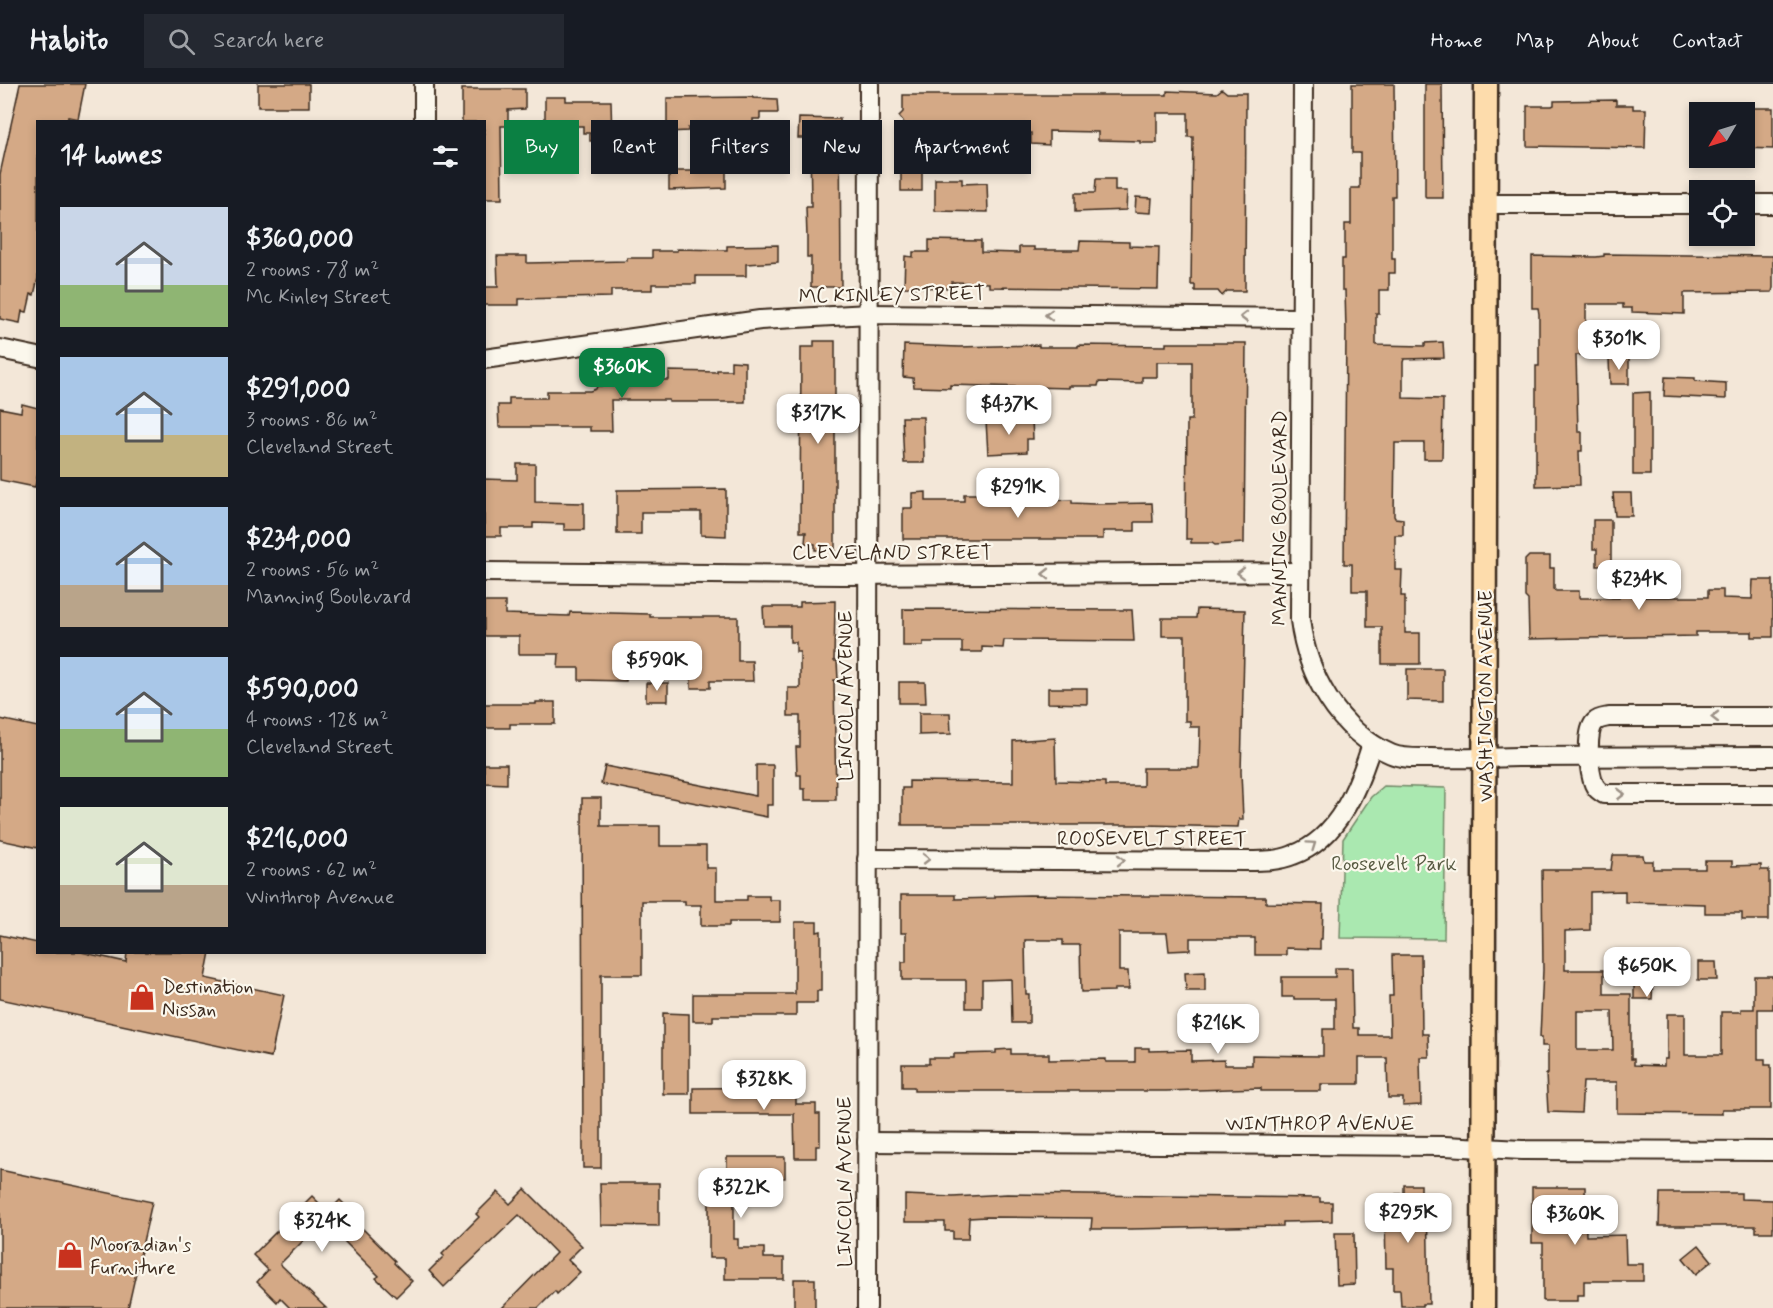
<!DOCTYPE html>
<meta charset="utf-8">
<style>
:root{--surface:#171b24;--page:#242831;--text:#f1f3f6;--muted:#9ea1a6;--line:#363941;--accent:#0b8043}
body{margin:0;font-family:Mynerve,sans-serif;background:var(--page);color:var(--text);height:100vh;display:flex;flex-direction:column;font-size:22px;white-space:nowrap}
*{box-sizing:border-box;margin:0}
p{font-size:20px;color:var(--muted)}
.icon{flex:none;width:33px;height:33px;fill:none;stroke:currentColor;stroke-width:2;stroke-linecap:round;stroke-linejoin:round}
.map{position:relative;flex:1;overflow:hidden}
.sheet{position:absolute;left:36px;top:36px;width:450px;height:834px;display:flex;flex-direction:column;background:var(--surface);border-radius:0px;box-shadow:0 3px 9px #0003}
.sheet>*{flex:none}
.guide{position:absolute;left:504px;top:36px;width:570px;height:54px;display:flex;gap:12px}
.needle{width:39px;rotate:232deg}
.tools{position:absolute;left:1689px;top:18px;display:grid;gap:12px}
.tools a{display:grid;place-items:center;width:66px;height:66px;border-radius:0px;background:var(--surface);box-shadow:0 3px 9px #0003;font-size:30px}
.price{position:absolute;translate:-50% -51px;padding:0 14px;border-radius:12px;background:#fff;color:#222;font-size:20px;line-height:39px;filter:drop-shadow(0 2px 3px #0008)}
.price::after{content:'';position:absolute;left:50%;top:36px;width:18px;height:14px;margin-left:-9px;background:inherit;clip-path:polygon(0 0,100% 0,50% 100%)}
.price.selected{background:var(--accent);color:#fff}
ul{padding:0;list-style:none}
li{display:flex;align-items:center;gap:18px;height:150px;padding:0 24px}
li span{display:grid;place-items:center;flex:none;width:168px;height:120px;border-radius:0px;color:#555}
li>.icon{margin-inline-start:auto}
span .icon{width:72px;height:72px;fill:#fffc;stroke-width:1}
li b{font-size:26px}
h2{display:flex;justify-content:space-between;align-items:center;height:72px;padding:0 24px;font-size:26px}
.tag{padding:0 21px;border-radius:0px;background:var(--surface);box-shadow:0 3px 9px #0003;font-size:21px;line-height:54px}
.tag.selected{background:var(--accent);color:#fff}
header{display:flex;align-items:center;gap:36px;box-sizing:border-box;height:84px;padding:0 30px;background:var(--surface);border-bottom:2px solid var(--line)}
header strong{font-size:28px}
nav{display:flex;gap:33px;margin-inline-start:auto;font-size:21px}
.search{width:420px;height:54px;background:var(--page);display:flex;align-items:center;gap:15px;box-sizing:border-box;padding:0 21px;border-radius:0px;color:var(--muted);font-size:22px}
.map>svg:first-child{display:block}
</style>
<header>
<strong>Habito</strong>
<div class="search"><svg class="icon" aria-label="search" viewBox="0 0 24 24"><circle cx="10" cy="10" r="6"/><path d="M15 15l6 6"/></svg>Search here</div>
<nav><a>Home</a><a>Map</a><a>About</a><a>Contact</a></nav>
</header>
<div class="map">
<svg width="1773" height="1224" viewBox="0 0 1773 1224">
<rect width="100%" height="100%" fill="#f3e7d8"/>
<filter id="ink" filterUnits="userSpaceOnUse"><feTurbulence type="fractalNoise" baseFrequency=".0167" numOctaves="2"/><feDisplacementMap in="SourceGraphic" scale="12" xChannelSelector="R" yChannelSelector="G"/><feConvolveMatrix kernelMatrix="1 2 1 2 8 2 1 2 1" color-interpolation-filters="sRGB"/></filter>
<g filter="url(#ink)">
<polygon fill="#aae8b0" stroke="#728967" stroke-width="1.5" points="1384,702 1446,704 1444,855 1340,854 1343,755 1371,713"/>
<g fill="#d4a986" stroke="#3b2a1e" stroke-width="1.5" fill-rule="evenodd">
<polygon points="20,0 85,0 78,35 68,33 67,38 38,38 38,194 34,211 31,210 27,228 22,227 20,239 0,235 0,90"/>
<rect x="258" y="0" width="51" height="23"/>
<polygon points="1352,0 1394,0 1395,112 1392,112 1392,175 1395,175 1395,189 1389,189 1389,206 1379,206 1379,229 1376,229 1376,261 1425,262 1425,259 1443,258 1444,274 1404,275 1403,278 1403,314 1443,315 1442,375 1424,375 1424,359 1395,359 1394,432 1395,434 1403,435 1403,451 1395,451 1395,486 1402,486 1401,512 1405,512 1405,549 1420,549 1420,580 1382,580 1382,543 1367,543 1367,507 1352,507 1352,480 1344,480 1346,246 1345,206 1342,206 1342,175 1345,175 1345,140 1351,140 1351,104 1360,104 1360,69 1352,69"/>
<polygon points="1425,0 1442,0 1443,114 1426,114 1425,113"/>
<polygon points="462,5 525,5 525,25 508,26 508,42 501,42 502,115 484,115 484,38 462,38"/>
<polygon points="1222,5 1227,9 1246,9 1245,207 1227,207 1222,212 1218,207 1195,207 1195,201 1191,201 1193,53 1188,53 1188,29 1157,29 1157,59 1140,59 1140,57 1098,56 1098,48 1049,47 1049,61 1031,60 1031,49 985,49 985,54 903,52 903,37 899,32 903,28 903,11 1167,11 1167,7 1217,9"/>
<polygon points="545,13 566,13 566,17 611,17 612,57 590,57 590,49 583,49 583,42 545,42"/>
<polygon points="753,13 753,14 777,15 778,29 760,29 760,35 753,35 753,53 732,53 732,43 688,44 688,47 667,48 667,14"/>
<polygon points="1616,16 1616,21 1633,21 1633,25 1646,25 1645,64 1527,62 1527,22 1552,22 1554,21 1554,17"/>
<polygon points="1744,24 1773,24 1773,65 1744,64"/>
<polygon points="799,34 840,35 841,203 811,203 811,173 807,173 807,153 806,123 811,123 810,54 798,54"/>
<rect x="901" y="82" width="21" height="25"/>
<polygon points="669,87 726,87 726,104 669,106"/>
<polygon points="935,95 962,95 962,100 987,99 988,128 935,127"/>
<polygon points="1096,95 1115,95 1115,107 1127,107 1126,126 1075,128 1075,109 1095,109"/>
<polygon points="1136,113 1152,114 1151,129 1135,128"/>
<polygon points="929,156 981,157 981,168 1019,169 1019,163 1034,163 1034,166 1079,166 1080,157 1129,158 1129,162 1159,163 1158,205 989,203 989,199 951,198 951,204 904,203 905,172 913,173 913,168 929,168"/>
<polygon points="778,161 778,178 746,180 746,192 696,192 696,200 652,200 652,206 611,206 611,213 519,215 519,221 484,221 484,203 498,203 497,172 527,172 527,179 627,177 627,174 652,174 652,167 677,167 677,165 727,166 727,162"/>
<polygon points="1604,170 1773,172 1773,204 1772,208 1684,209 1684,230 1632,228 1632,224 1623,224 1623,220 1586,220 1586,251 1607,252 1607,271 1576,271 1578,348 1582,348 1582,367 1579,367 1580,401 1536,402 1536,282 1539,282 1539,230 1538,224 1532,224 1532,172 1596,173 1604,172"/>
<polygon points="814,257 835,257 835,466 815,466 815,460 805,459 806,448 800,448 801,263 814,263"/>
<polygon points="1166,259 1246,259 1244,459 1215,461 1212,459 1191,459 1191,455 1186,455 1187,336 1192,336 1192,278 1157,278 1157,293 1142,293 1142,299 1099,298 1098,302 1069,302 1069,304 950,301 950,304 914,303 913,294 903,293 904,261 959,263 1039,261 1039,263 1078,263 1078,261 1166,262"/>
<polygon points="1609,274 1629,274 1629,300 1610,300"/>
<polygon points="731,277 745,278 745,318 669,318 669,316 611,316 612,347 590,347 590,343 499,343 498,321 509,321 509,314 547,314 547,307 590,307 596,305 597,302 629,301 629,295 669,296 669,287 717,288 717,286 731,286"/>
<polygon points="1665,293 1695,294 1695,297 1726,299 1726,315 1664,312"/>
<polygon points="1650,308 1650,391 1633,391 1633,309"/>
<polygon points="22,320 38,324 38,388 35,403 0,396 0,324 21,328"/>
<polygon points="902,333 923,333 924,379 904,379"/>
<polygon points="1013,336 1032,336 1033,355 1027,355 1027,368 988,370 986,337"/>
<polygon points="517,380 535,380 535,418 584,419 584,446 564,446 564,440 533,439 533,444 501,444 501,452 484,452 484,395 517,396"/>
<polygon points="726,405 726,452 701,451 701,428 641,428 641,450 617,450 617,406"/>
<polygon points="926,408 926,417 964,417 964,410 982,410 982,418 1024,418 1024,412 1043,411 1043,417 1072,416 1072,419 1094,420 1152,419 1153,438 1135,438 1135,447 1103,447 1103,455 903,455 903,424 912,424 912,409"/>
<polygon points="1613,409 1631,409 1632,432 1615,432"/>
<polygon points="1593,436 1611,436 1611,482 1597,482 1597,465 1593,465"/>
<polygon points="1529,472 1550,472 1550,484 1554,484 1554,505 1556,507 1579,507 1579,514 1619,514 1619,498 1645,498 1645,513 1708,513 1708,506 1723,506 1723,514 1752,515 1753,496 1773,496 1773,553 1752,553 1752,548 1696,548 1696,552 1529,555 1528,516 1525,513 1525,476"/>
<polygon points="835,517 834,577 837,577 838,596 834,596 836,716 805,716 805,705 801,705 801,691 797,691 796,663 800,663 800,632 788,632 788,604 800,604 800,568 796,568 796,558 790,558 790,542 764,542 763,523 800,523 800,518"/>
<polygon points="484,518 505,518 505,530 569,532 570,528 650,530 650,533 738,533 738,577 752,577 753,597 710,597 710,604 691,604 690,564 653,564 653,570 626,570 626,597 579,596 579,584 558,584 559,570 519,570 519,552 484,552"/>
<polygon points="903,525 1132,526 1134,557 1013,556 1004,556 1003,564 982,563 982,568 962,568 962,558 923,558 923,562 903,562"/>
<polygon points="1197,525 1245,526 1241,688 1243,735 1239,735 1238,743 1144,741 902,741 902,704 909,704 909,697 1013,698 1013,657 1055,654 1056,697 1105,698 1105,702 1143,702 1143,684 1199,684 1200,643 1190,643 1190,637 1185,637 1185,552 1162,552 1162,534 1196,534"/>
<polygon points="1407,585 1443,585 1443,617 1407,616"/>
<polygon points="899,598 925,598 926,619 899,619"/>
<rect x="646" y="599" width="22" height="18"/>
<polygon points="1048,604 1087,604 1087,620 1048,619"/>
<polygon points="536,618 555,618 555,640 510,640 510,644 484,644 484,620 536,620"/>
<polygon points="919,629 950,629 951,650 919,651"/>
<polygon points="0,635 38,643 38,764 0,756"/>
<polygon points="484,680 507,680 507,700 484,699"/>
<polygon points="756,681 773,681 773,721 767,721 767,733 601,700 605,682 756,712"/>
<polygon points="582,714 601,714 601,742 660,742 660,762 706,762 706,784 716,784 716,816 747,816 747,812 769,812 769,816 780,816 780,838 729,838 729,842 701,842 701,821 685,821 685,817 642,817 642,891 601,891 601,1084 583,1084"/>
<path d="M1613,771H1643L1644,777H1653V785H1705V777H1732V782L1761,781V786H1769V836H1742V829H1705V820L1625,818V807L1590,808V846L1565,847V886H1604V910H1631V975H1634V981L1664,982V975H1667V930H1685V971H1721V928H1741V925H1754V892H1773V925H1758V975H1765V981H1771V1025H1722V1030L1617,1029V998H1583L1581,1029L1548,1028L1546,990H1548V962H1542V953H1540L1543,886L1542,786H1611ZM1577,927H1612L1613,966H1577Z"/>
<polygon points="901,811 955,811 955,815 995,814 995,812 1029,811 1266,813 1266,819 1323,820 1322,855 1320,855 1320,865 1286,864 1286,871 1255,871 1255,854 1190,854 1190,866 1169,867 1167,849 1119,849 1119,887 1128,887 1129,905 1114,905 1114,907 1081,908 1080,861 1063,861 1063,856 1025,856 1026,910 1029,910 1029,939 1012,939 1011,895 982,896 982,924 966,924 966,896 902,896 902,878 906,878 906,849 901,849"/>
<polygon points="795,838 817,838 817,848 821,847 821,907 817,907 817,919 796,919 796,932 713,932 713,937 693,937 693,910 795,910"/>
<polygon points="0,851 38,859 38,868 81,868 126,878 127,868 210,868 205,894 284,911 271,973 0,915"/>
<polygon points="1392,871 1421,871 1422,950 1428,950 1429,973 1420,973 1421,1021 1403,1022 1403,1014 1388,1014 1387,974 1359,974 1359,1000 1321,1000 1321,1007 1261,1007 1261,1004 1166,1007 914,1007 914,1003 902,1003 902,980 929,980 929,974 954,974 954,970 996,969 996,966 1011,965 1011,970 1049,970 1049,976 1106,975 1106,978 1135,978 1135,964 1149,964 1149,967 1191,966 1191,977 1224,976 1224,981 1252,981 1252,971 1323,972 1323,945 1335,945 1335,915 1294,915 1294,913 1282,913 1282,893 1335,893 1335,884 1352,884 1353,944 1359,944 1359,951 1390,951 1389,912 1393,912"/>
<polygon points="1698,878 1716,878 1717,896 1698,896"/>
<polygon points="1205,888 1205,907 1186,907 1185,889"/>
<polygon points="1634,896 1653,896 1652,915 1634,915"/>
<polygon points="663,929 689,930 689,1010 663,1010"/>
<polygon points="785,1003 785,1008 796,1008 796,1020 816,1020 816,1030 820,1030 820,1062 816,1062 816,1074 795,1074 794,1030 693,1030 693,1004"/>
<polygon points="727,1073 785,1073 785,1094 764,1094 764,1102 734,1101 734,1155 738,1155 738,1164 764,1164 764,1174 784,1174 784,1195 725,1195 725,1174 709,1174 709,1094 727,1094"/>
<polygon points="0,1086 152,1118 128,1224 0,1224"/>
<polygon points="600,1099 659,1099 659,1142 601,1141"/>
<polygon points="1404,1101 1421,1101 1421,1112 1427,1112 1429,1220 1422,1220 1422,1222 1401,1222 1400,1206 1393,1206 1393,1184 1386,1184 1385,1133 1381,1133 1381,1114 1390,1114 1396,1113 1396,1110 1404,1110"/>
<polygon points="1532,1103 1585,1103 1586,1152 1625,1151 1626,1180 1643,1180 1643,1197 1584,1197 1584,1211 1577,1211 1577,1217 1543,1217 1543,1159 1532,1159"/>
<polygon points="525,1105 582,1162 568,1176 580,1188 557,1210 555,1207 538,1224 502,1224 556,1169 519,1131 444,1203 429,1187 444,1172 442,1170 479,1133 476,1130 498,1108 510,1120"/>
<polygon points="1660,1109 1741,1109 1741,1115 1773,1116 1773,1148 1756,1148 1756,1142 1659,1142"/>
<polygon points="1007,1110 1320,1114 1320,1118 1332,1118 1332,1137 1283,1138 1283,1142 1131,1145 1091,1145 1092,1134 986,1133 969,1134 968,1155 953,1155 953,1147 945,1147 945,1138 905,1138 905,1111 953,1113"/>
<polygon points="312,1112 328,1128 340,1116 360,1136 357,1139 395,1177 394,1179 412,1197 396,1213 376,1194 379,1192 325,1138 318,1146 316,1144 280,1180 326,1224 290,1224 280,1214 277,1218 257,1198 268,1186 253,1171"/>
<polygon points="1335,1149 1354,1149 1355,1200 1337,1201"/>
<polygon points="1699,1161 1712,1177 1696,1190 1683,1174"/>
<rect x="794" y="1195" width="21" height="29"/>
</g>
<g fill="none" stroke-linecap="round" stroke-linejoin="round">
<defs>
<g id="minor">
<path d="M1303,0L1300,536C1307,590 1338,647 1391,670C1403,675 1418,674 1431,674C1460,675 1489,674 1518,673C1603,672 1688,673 1773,672"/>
<polyline points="424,38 424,0"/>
<polyline points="1485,120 1700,120"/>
<polyline points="1744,120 1773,120"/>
<polyline points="0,265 38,273"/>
<polyline points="484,275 760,236 869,230 1302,234"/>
<polyline points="484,488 843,491 1300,488"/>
<path d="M1773,633H1609C1604,634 1599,634 1595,638C1585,647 1589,688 1594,700C1596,705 1599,707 1604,710H1773"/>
<path d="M867,775L1247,777C1262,777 1279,777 1293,771C1339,755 1359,701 1372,660"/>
<polyline points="867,1058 1445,1062 1522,1066 1773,1067"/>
<polyline points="867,1224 869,0"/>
</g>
<polyline id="major" points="1483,1224 1486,0"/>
</defs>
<use href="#minor" stroke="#3b2a1e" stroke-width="22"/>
<use href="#major" stroke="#3b2a1e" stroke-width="27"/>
<use href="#minor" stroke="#fbf7ec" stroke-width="18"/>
<use href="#major" stroke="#fddcac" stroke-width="22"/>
</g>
<defs><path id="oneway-chevron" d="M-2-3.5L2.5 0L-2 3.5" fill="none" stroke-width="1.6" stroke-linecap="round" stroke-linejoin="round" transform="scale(1.5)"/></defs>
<g stroke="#9b9085">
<use href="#oneway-chevron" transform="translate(1049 231) rotate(-180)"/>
<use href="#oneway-chevron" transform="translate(1244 233) rotate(-180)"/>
<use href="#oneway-chevron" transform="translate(1241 489) rotate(180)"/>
<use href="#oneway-chevron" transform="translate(1046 490) rotate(180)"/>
<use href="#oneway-chevron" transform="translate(1715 633) rotate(-180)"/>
<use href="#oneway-chevron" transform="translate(1621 710)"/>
<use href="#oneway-chevron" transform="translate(1312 761) rotate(-35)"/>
<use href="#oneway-chevron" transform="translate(926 775)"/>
<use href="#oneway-chevron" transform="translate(1121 776)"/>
</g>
</g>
<defs>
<symbol id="shop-bare" viewBox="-9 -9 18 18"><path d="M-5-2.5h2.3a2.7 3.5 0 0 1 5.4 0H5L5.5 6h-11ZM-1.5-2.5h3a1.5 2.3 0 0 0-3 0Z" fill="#c8321e" stroke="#fbf7ec" stroke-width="2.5" paint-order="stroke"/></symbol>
</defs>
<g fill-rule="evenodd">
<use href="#shop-bare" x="123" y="894" width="38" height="38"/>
<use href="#shop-bare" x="51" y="1152" width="38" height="38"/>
</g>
<g text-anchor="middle" stroke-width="4.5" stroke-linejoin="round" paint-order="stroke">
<g font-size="20" fill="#3b2a1e" stroke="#fbf7ec">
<text transform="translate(892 210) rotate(-1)" y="7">MC KINLEY STREET</text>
<text transform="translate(1279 434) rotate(-90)" y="7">MANNING BOULEVARD</text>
<text x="892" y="475">CLEVELAND STREET</text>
<text transform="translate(845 612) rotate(-90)" y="7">LINCOLN AVENUE</text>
<text transform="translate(1485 612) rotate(-90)" y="7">WASHINGTON AVENUE</text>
<text x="1152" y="761">ROOSEVELT STREET</text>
<text x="1320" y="1046">WINTHROP AVENUE</text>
<text transform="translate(844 1098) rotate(-90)" y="7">LINCOLN AVENUE</text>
</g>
<g font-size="20" fill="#575a42" stroke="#fbf7ec">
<text x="1394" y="786">Roosevelt Park</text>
</g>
<g font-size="20" fill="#3b2a1e" stroke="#fbf7ec" text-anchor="start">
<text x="162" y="909">Destination<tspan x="162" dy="23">Nissan</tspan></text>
<text x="90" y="1167">Mooradian's<tspan x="90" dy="23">Furniture</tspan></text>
</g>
</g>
</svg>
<div class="tools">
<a><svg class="needle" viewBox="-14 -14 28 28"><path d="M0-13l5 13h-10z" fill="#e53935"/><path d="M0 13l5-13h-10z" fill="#9ea1a6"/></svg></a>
<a><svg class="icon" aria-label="locate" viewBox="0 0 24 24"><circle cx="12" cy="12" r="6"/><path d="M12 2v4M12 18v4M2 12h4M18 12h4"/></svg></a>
</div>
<b class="price" style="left:1619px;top:287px">$301K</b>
<b class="price selected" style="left:622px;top:315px">$360K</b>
<b class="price" style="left:1009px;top:352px">$437K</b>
<b class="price" style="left:818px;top:361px">$317K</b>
<b class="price" style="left:1018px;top:435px">$291K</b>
<b class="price" style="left:1639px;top:527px">$234K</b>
<b class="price" style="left:657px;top:608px">$590K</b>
<b class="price" style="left:1647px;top:914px">$650K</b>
<b class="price" style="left:1218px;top:971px">$216K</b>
<b class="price" style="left:764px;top:1027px">$328K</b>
<b class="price" style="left:741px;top:1135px">$322K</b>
<b class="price" style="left:1408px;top:1160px">$295K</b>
<b class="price" style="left:1575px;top:1162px">$360K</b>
<b class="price" style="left:322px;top:1169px">$324K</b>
<div class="guide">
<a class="tag selected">Buy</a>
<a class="tag">Rent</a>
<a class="tag">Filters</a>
<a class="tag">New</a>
<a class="tag">Apartment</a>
</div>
<section class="sheet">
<h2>14 homes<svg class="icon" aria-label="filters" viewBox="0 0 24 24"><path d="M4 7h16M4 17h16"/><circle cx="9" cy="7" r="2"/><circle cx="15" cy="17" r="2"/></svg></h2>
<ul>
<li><span style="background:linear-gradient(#c9d6e8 65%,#8fb573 0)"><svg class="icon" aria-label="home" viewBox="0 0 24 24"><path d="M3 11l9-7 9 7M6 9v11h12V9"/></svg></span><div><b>$360,000</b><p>2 rooms · 78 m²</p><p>Mc Kinley Street</p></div></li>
<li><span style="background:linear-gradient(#a9c7e8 65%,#c2b280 0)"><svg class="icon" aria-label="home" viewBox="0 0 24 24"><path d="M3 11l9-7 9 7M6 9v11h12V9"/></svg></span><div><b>$291,000</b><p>3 rooms · 86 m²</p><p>Cleveland Street</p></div></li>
<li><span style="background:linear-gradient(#a9c7e8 65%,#b9a48a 0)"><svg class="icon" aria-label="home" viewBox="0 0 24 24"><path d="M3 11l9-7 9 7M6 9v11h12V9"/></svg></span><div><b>$234,000</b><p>2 rooms · 56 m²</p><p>Manning Boulevard</p></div></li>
<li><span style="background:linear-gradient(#a9c7e8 60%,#8fb573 0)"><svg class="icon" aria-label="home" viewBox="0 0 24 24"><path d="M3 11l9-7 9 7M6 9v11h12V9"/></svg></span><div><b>$590,000</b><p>4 rooms · 128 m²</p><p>Cleveland Street</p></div></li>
<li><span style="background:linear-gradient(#dfe7d0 65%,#b9a48a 0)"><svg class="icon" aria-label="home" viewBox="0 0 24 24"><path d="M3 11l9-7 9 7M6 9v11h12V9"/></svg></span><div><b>$216,000</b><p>2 rooms · 62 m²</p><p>Winthrop Avenue</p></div></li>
</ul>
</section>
</div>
